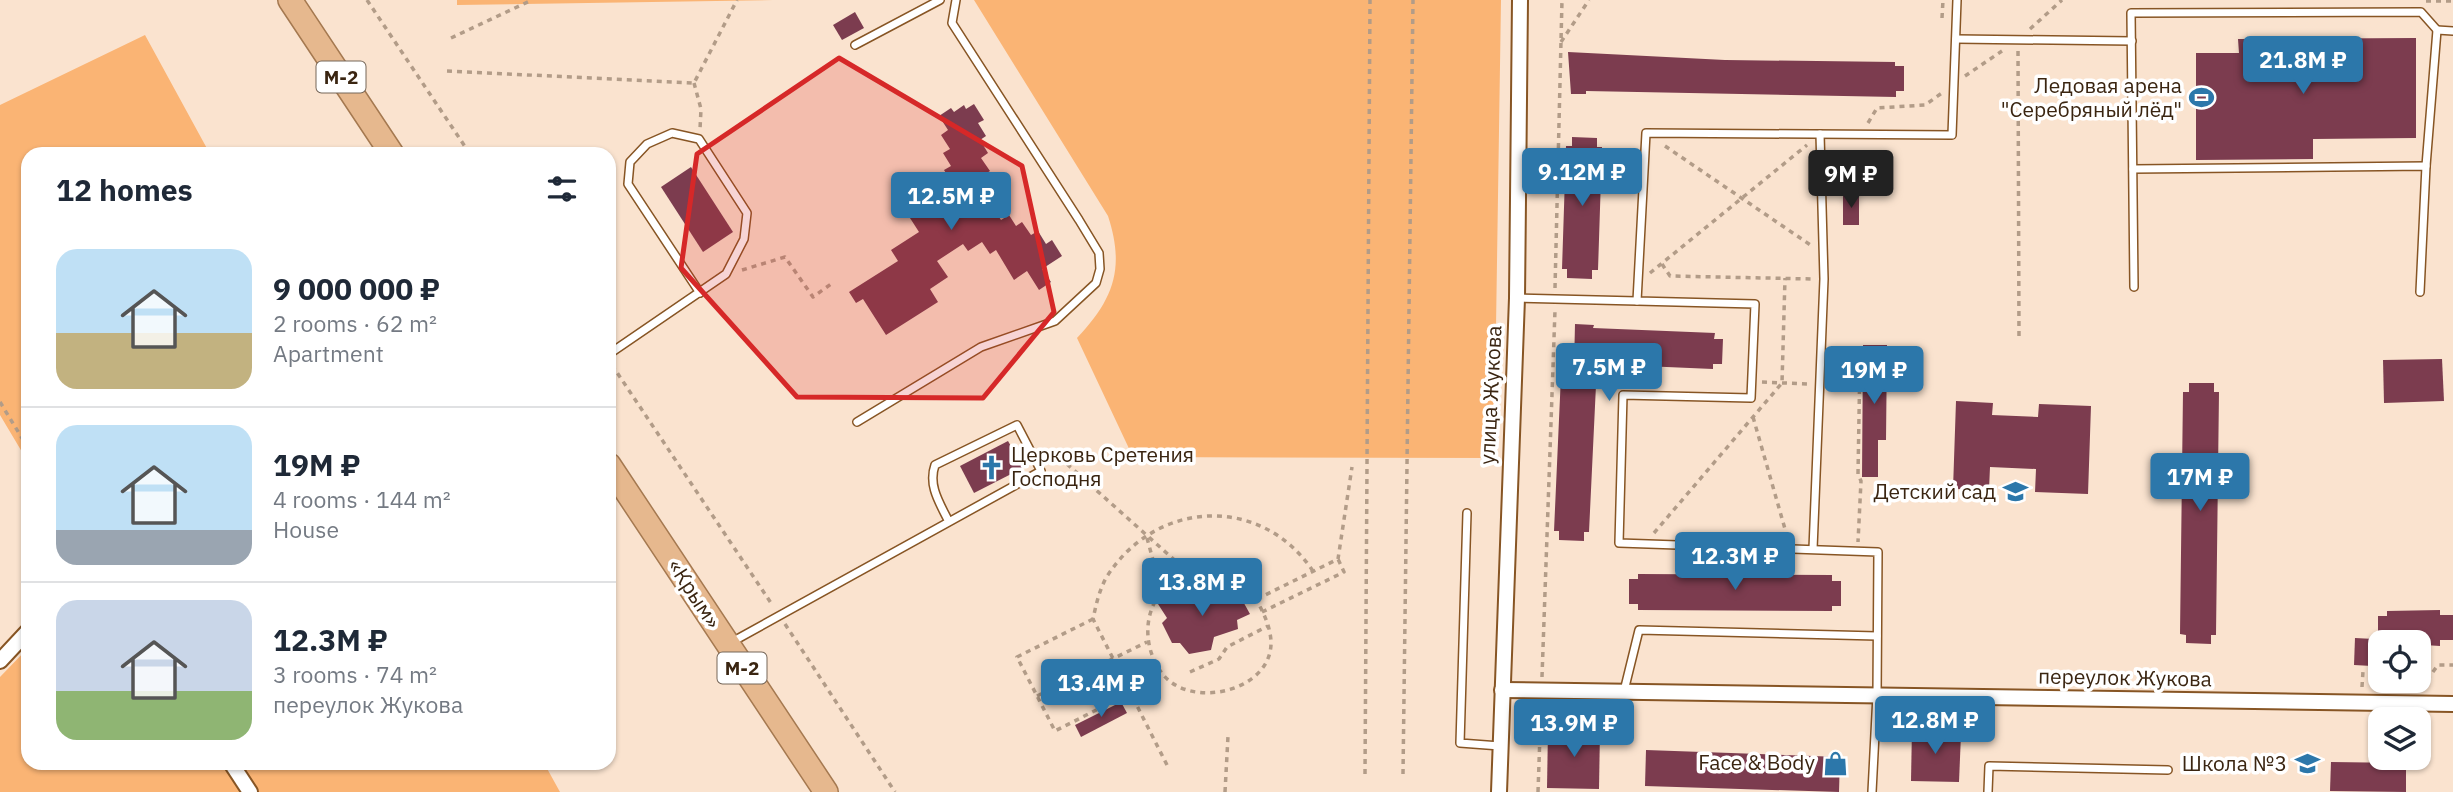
<!DOCTYPE html>
<meta charset="utf-8">
<style>
:root{--surface:#fff;--page:#f6f6f7;--text:#1f2937;--muted:#747a83;--line:#e0e1e3;--accent:#2c77aa}
body{margin:0;font-family:"IBM Plex Sans",sans-serif;background:var(--page);color:var(--text);height:100vh;display:flex;flex-direction:column;font-size:26px;white-space:nowrap}
*{box-sizing:border-box;margin:0}
p{font-size:23px;color:var(--muted)}
.icon{flex:none;width:38px;height:38px;fill:none;stroke:currentColor;stroke-width:2;stroke-linecap:round;stroke-linejoin:round}
.map{position:relative;flex:1;overflow:hidden}
.details{position:absolute;left:21px;top:147px;width:595px;height:623px;display:flex;flex-direction:column;background:var(--surface);border-radius:21px;box-shadow:0 2px 5px #0004}
.details>*{flex:none}
.tools{position:absolute;left:2368px;top:630px;display:grid;gap:14px}
.tools a{display:grid;place-items:center;width:63px;height:63px;border-radius:14px;background:var(--surface);box-shadow:0 2px 5px #0004;font-size:35px}
.price{position:absolute;translate:-50% -60px;padding:0 16px;border-radius:7px;background:var(--accent);color:#fff;font-size:23px;line-height:46px;filter:drop-shadow(0 2px 4px #0008)}
.price::after{content:'';position:absolute;left:50%;top:42px;width:21px;height:16px;margin-left:-10px;background:inherit;clip-path:polygon(0 0,100% 0,50% 100%)}
.price.on{background:#222;color:#fff}
ul{padding:0;list-style:none}
li{display:flex;align-items:center;gap:21px;height:175px;padding:0 35px}
li+li{border-top:2px solid var(--line)}
li span{display:grid;place-items:center;flex:none;width:196px;height:140px;border-radius:21px;color:#555}
li>.icon{margin-inline-start:auto}
span .icon{width:84px;height:84px;fill:#fffc;stroke-width:1}
li b{font-size:30px}
h2{display:flex;justify-content:space-between;align-items:center;height:84px;padding:0 35px;font-size:30px}
.map>svg:first-child{display:block}
</style>
<div class="map">
<svg width="2453" height="792" viewBox="0 0 2453 792">
<rect width="100%" height="100%" fill="#fae3cf"/>
<g fill="#fab474">
<polygon points="457,0 773,0 457,5"/>
<path d="M974,0H1501L1494,458L1133,457L1077,338C1114,299 1125,268 1108,216Z"/>
<polygon points="145,35 210,154 28,154 28,462 0,415 0,105"/>
<polygon points="28,648 28,763 544,763 560,792 0,792 0,677"/>
</g>
<g fill="#7c3c4f">
<polygon points="855,12 864,28 842,40 833,25"/>
<polygon points="2416,38 2416,138 2313,139 2313,159 2196,160 2196,53 2239,53 2238,39"/>
<polygon points="1568,52 1725,60 1895,62 1895,66 1904,66 1904,91 1896,91 1896,97 1586,91 1586,94 1571,94"/>
<polygon points="974,104 984,120 978,123 986,136 980,140 988,153 981,158 990,171 967,185 984,211 992,206 1001,220 1009,215 1016,226 1022,222 1031,235 1038,231 1046,244 1052,240 1062,256 1042,269 1051,282 1039,290 1027,271 1014,280 996,250 990,254 982,242 968,251 963,244 937,261 948,277 930,289 938,302 886,335 863,299 856,303 849,292 898,261 891,250 919,232 901,204 947,175 944,170 951,166 943,153 950,149 941,135 948,130 939,116 951,108 954,112 964,105 966,109"/>
<polygon points="1572,137 1597,138 1597,147 1602,147 1598,270 1592,270 1592,279 1567,278 1567,269 1562,269 1566,146 1572,146"/>
<polygon points="691,167 733,232 703,252 661,187"/>
<rect x="1843" y="196" width="16" height="29"/>
<polygon points="1575,324 1594,325 1593,328 1715,333 1714,339 1723,339 1722,364 1713,364 1713,369 1597,364 1589,532 1584,532 1584,541 1559,540 1559,531 1554,531 1561,375 1566,375 1567,367 1574,367"/>
<polygon points="1863,345 1887,345 1886,440 1878,440 1878,477 1862,477"/>
<polygon points="2442,359 2444,401 2384,403 2383,360"/>
<polygon points="2189,383 2214,383 2214,392 2219,392 2216,635 2211,635 2211,644 2186,643 2186,635 2180,634 2183,392 2189,392"/>
<polygon points="1956,401 1993,403 1992,415 2038,417 2039,404 2091,406 2088,494 2035,492 2036,469 1990,467 1989,490 1953,489"/>
<polygon points="1008,441 1023,468 974,493 960,466"/>
<polygon points="1638,574 1832,575 1832,581 1841,581 1841,606 1832,606 1832,611 1638,610 1638,604 1629,604 1629,579 1638,579"/>
<polygon points="1235,587 1250,614 1237,620 1238,629 1214,637 1211,650 1189,654 1180,643 1172,643 1162,623 1167,618 1158,604 1184,592 1195,599 1223,588 1226,593"/>
<polygon points="2440,610 2440,615 2453,615 2453,640 2440,640 2440,646 2378,642 2378,616 2387,616 2387,611"/>
<polygon points="2355,638 2374,639 2372,666 2354,665"/>
<polygon points="1121,702 1127,713 1081,737 1075,725"/>
<polygon points="1912,728 1961,734 1959,782 1911,781"/>
<polygon points="1548,730 1600,730 1599,789 1547,788"/>
<polygon points="1646,750 1840,757 1839,792 1645,786"/>
<polygon points="2331,762 2406,763 2406,792 2330,791"/>
</g>
<g fill="none" stroke-linecap="round" stroke-linejoin="round">
<defs>
<g id="service">
<polyline points="2437,30 2453,31"/>
<polyline points="1956,39 2132,41"/>
<polyline points="855,45 940,0"/>
<polyline points="2133,169 2426,166 2420,292"/>
<polyline points="2134,287 2131,13 2421,12 2437,30 2426,166"/>
<polyline points="1518,298 1637,301"/>
<polyline points="609,354 726,274 744,239 747,213 699,139 672,133 647,144 630,162 628,184 700,293"/>
<polyline points="857,422 981,347 1055,321 1096,283 1100,269 1099,253 1079,220 952,23 956,0"/>
<polyline points="1467,513 1460,743 1500,746"/>
<polyline points="1813,549 1824,279 1820,134"/>
<path d="M730,643L1041,471L1017,425L935,465C928,485 939,502 948,520"/>
<polyline points="1624,691 1639,630 1877,636"/>
<polyline points="1872,792 1877,695 1878,552 1619,543 1623,395 1751,398 1755,304 1637,301 1646,133 1952,135 1957,0"/>
<polyline points="1988,792 1989,766 2168,770"/>
</g>
<g id="minor">
<polyline points="0,661 28,631"/>
<polyline points="1502,690 2453,704"/>
<polyline points="231,763 250,792"/>
<polyline points="1499,792 1517,298 1520,0"/>
</g>
<g id="trunk">
<polyline points="290,0 392,154"/>
<polyline points="609,465 826,792"/>
</g>
</defs>
<use href="#service" stroke="#875524" stroke-width="10"/>
<use href="#minor" stroke="#875524" stroke-width="18"/>
<use href="#trunk" stroke="#a57950" stroke-width="26"/>
<g stroke="#b29c88" stroke-width="3.5" stroke-dasharray="5 5" stroke-linecap="butt">
<polyline points="367,0 470,154"/>
<polyline points="2426,1 2453,1"/>
<polyline points="1942,18 1943,0"/>
<polyline points="2030,29 2062,0"/>
<polyline points="451,38 532,0"/>
<polyline points="1561,42 1589,0"/>
<polyline points="2018,51 2019,339"/>
<polyline points="447,71 694,83 737,0"/>
<polyline points="1965,76 2002,51"/>
<polyline points="694,83 701,109 700,129"/>
<polyline points="1868,123 1877,108 1925,105 1942,93"/>
<polyline points="1665,146 1812,246"/>
<polyline points="323,154 324,153"/>
<polyline points="1662,264 1670,276 1812,279"/>
<polyline points="742,270 785,257 813,297 831,284"/>
<polyline points="1650,273 1807,145"/>
<polyline points="1555,288 1562,0"/>
<polyline points="1830,359 1860,359 1858,474 1861,481 1858,542"/>
<polyline points="612,365 773,606"/>
<polyline points="1762,382 1807,384"/>
<polyline points="0,402 28,448"/>
<polyline points="1753,417 1787,536"/>
<polyline points="1067,464 1189,573"/>
<polyline points="1654,533 1782,383 1785,278"/>
<polyline points="1147,538 1162,593"/>
<path d="M1207,568C1230,568 1242,576 1254,596C1262,609 1270,625 1271,641C1273,692 1188,711 1161,672C1141,644 1143,604 1172,581C1182,574 1195,571 1207,568Z"/>
<polyline points="1257,599 1338,559 1352,467"/>
<polyline points="1262,612 1344,572 1338,559"/>
<polyline points="1093,619 1017,657 1055,731 1163,676"/>
<polyline points="785,624 895,792"/>
<polyline points="1190,672 1219,659 1227,647 1268,626"/>
<polyline points="1542,677 1555,310"/>
<polyline points="2362,687 2363,671"/>
<polyline points="2421,688 2438,665 2453,665"/>
<polyline points="1037,696 1147,642"/>
<path d="M1167,765L1093,619C1096,605 1099,591 1106,578C1155,499 1261,494 1313,571"/>
<polyline points="1365,774 1370,0"/>
<polyline points="1403,774 1413,0"/>
<polyline points="1225,792 1228,736"/>
<polyline points="1538,792 1541,705"/>
</g>
<use href="#service" stroke="#fff" stroke-width="7"/>
<use href="#minor" stroke="#fff" stroke-width="14"/>
<use href="#trunk" stroke="#e6b88e" stroke-width="23"/>
</g>
<path fill="#d62828" fill-opacity="0.2" stroke="#d62828" stroke-width="5" stroke-linejoin="round" d="M839,58L1022,166L1054,312L983,398L797,397L681,268L697,154Z"/>
<defs>
<symbol id="stadium-bare" viewBox="-9 -9 18 18"><path d="M0-5a6.5 5 0 1 0 0 10a6.5 5 0 1 0 0-10ZM-3.5-1.8h7v3.6h-7Z" fill="#2c77aa" stroke="#fff" stroke-width="2.5" paint-order="stroke"/></symbol>
<symbol id="church-bare" viewBox="-9 -9 18 18"><path d="M-1.2-6h2.4v3.5h3.3v2.4h-3.3V6h-2.4V-.1h-3.3v-2.4h3.3Z" fill="#2c77aa" stroke="#fff" stroke-width="2.5" paint-order="stroke"/></symbol>
<symbol id="school-bare" viewBox="-9 -9 18 18"><path d="M0-5L7-2L0 1L-7-2ZM-4 1L0 2.5L4 1V4Q0 6-4 4Z" fill="#2c77aa" stroke="#fff" stroke-width="2.5" paint-order="stroke"/></symbol>
<symbol id="shop-bare" viewBox="-9 -9 18 18"><path d="M-5-2.5h2.3a2.7 3.5 0 0 1 5.4 0H5L5.5 6h-11ZM-1.5-2.5h3a1.5 2.3 0 0 0-3 0Z" fill="#2c77aa" stroke="#fff" stroke-width="2.5" paint-order="stroke"/></symbol>
</defs>
<g fill-rule="evenodd">
<use href="#stadium-bare" x="2184" y="80" width="35" height="35"/>
<use href="#church-bare" x="974" y="450" width="35" height="35"/>
<use href="#school-bare" x="1998" y="474" width="35" height="35"/>
<use href="#shop-bare" x="1818" y="746" width="35" height="35"/>
<use href="#school-bare" x="2290" y="746" width="35" height="35"/>
</g>
<g text-anchor="middle" stroke-width="7" stroke-linejoin="round" paint-order="stroke">
<g fill="#fff" stroke="#756658" stroke-width="2">
<rect x="316.5" y="61.5" width="49" height="31" rx="5"/>
<rect x="717.5" y="652.5" width="49" height="31" rx="5"/>
</g>
<g font-size="19" font-weight="bold" fill="#3a2511">
<text x="341" y="84">М-2</text>
<text x="742" y="675">М-2</text>
</g>
<g font-size="21" fill="#3a2511" stroke="#fff" text-anchor="end">
<text x="2182" y="93">Ледовая арена<tspan x="2182" dy="24">"Серебряный лёд"</tspan></text>
<text x="1011" y="462" text-anchor="start">Церковь Сретения<tspan x="1011" dy="24">Господня</tspan></text>
<text x="1996" y="499">Детский сад</text>
<text x="1815" y="770">Face &amp; Body</text>
<text x="2287" y="771">Школа №3</text>
</g>
<g font-size="21" fill="#3a2511" stroke="#fff">
<text transform="translate(1491 395) rotate(-87)" y="7">улица Жукова</text>
<text transform="translate(694 594) rotate(57)" y="7">«Крым»</text>
<text transform="translate(2125 678) rotate(1)" y="7">переулок Жукова</text>
</g>
</g>
</svg>
<div class="tools">
<a><svg class="icon" aria-label="locate" viewBox="0 0 24 24"><circle cx="12" cy="12" r="6"/><path d="M12 2v4M12 18v4M2 12h4M18 12h4"/></svg></a>
<a><svg class="icon" aria-label="layers" viewBox="0 0 24 24"><path d="M12 4l9 5-9 5-9-5zM3 14l9 5 9-5"/></svg></a>
</div>
<b class="price" style="left:2303px;top:96px">21.8M ₽</b>
<b class="price" style="left:1582px;top:208px">9.12M ₽</b>
<b class="price on" style="left:1851px;top:210px">9M ₽</b>
<b class="price" style="left:951px;top:232px">12.5M ₽</b>
<b class="price" style="left:1609px;top:403px">7.5M ₽</b>
<b class="price" style="left:1874px;top:406px">19M ₽</b>
<b class="price" style="left:2200px;top:513px">17M ₽</b>
<b class="price" style="left:1735px;top:592px">12.3M ₽</b>
<b class="price" style="left:1202px;top:618px">13.8M ₽</b>
<b class="price" style="left:1101px;top:719px">13.4M ₽</b>
<b class="price" style="left:1935px;top:756px">12.8M ₽</b>
<b class="price" style="left:1574px;top:759px">13.9M ₽</b>
<section class="details">
<h2>12 homes<svg class="icon" aria-label="filters" viewBox="0 0 24 24"><path d="M4 7h16M4 17h16"/><circle cx="9" cy="7" r="2"/><circle cx="15" cy="17" r="2"/></svg></h2>
<ul>
<li><span style="background:linear-gradient(#bfe0f5 60%,#c2b280 0)"><svg class="icon" aria-label="home" viewBox="0 0 24 24"><path d="M3 11l9-7 9 7M6 9v11h12V9"/></svg></span><div><b>9 000 000 ₽</b><p>2 rooms · 62 m²</p><p>Apartment</p></div></li>
<li><span style="background:linear-gradient(#bfe0f5 75%,#9aa5b1 0)"><svg class="icon" aria-label="home" viewBox="0 0 24 24"><path d="M3 11l9-7 9 7M6 9v11h12V9"/></svg></span><div><b>19M ₽</b><p>4 rooms · 144 m²</p><p>House</p></div></li>
<li><span style="background:linear-gradient(#c9d6e8 65%,#8fb573 0)"><svg class="icon" aria-label="home" viewBox="0 0 24 24"><path d="M3 11l9-7 9 7M6 9v11h12V9"/></svg></span><div><b>12.3M ₽</b><p>3 rooms · 74 m²</p><p>переулок Жукова</p></div></li>
</ul>
</section>
</div>
